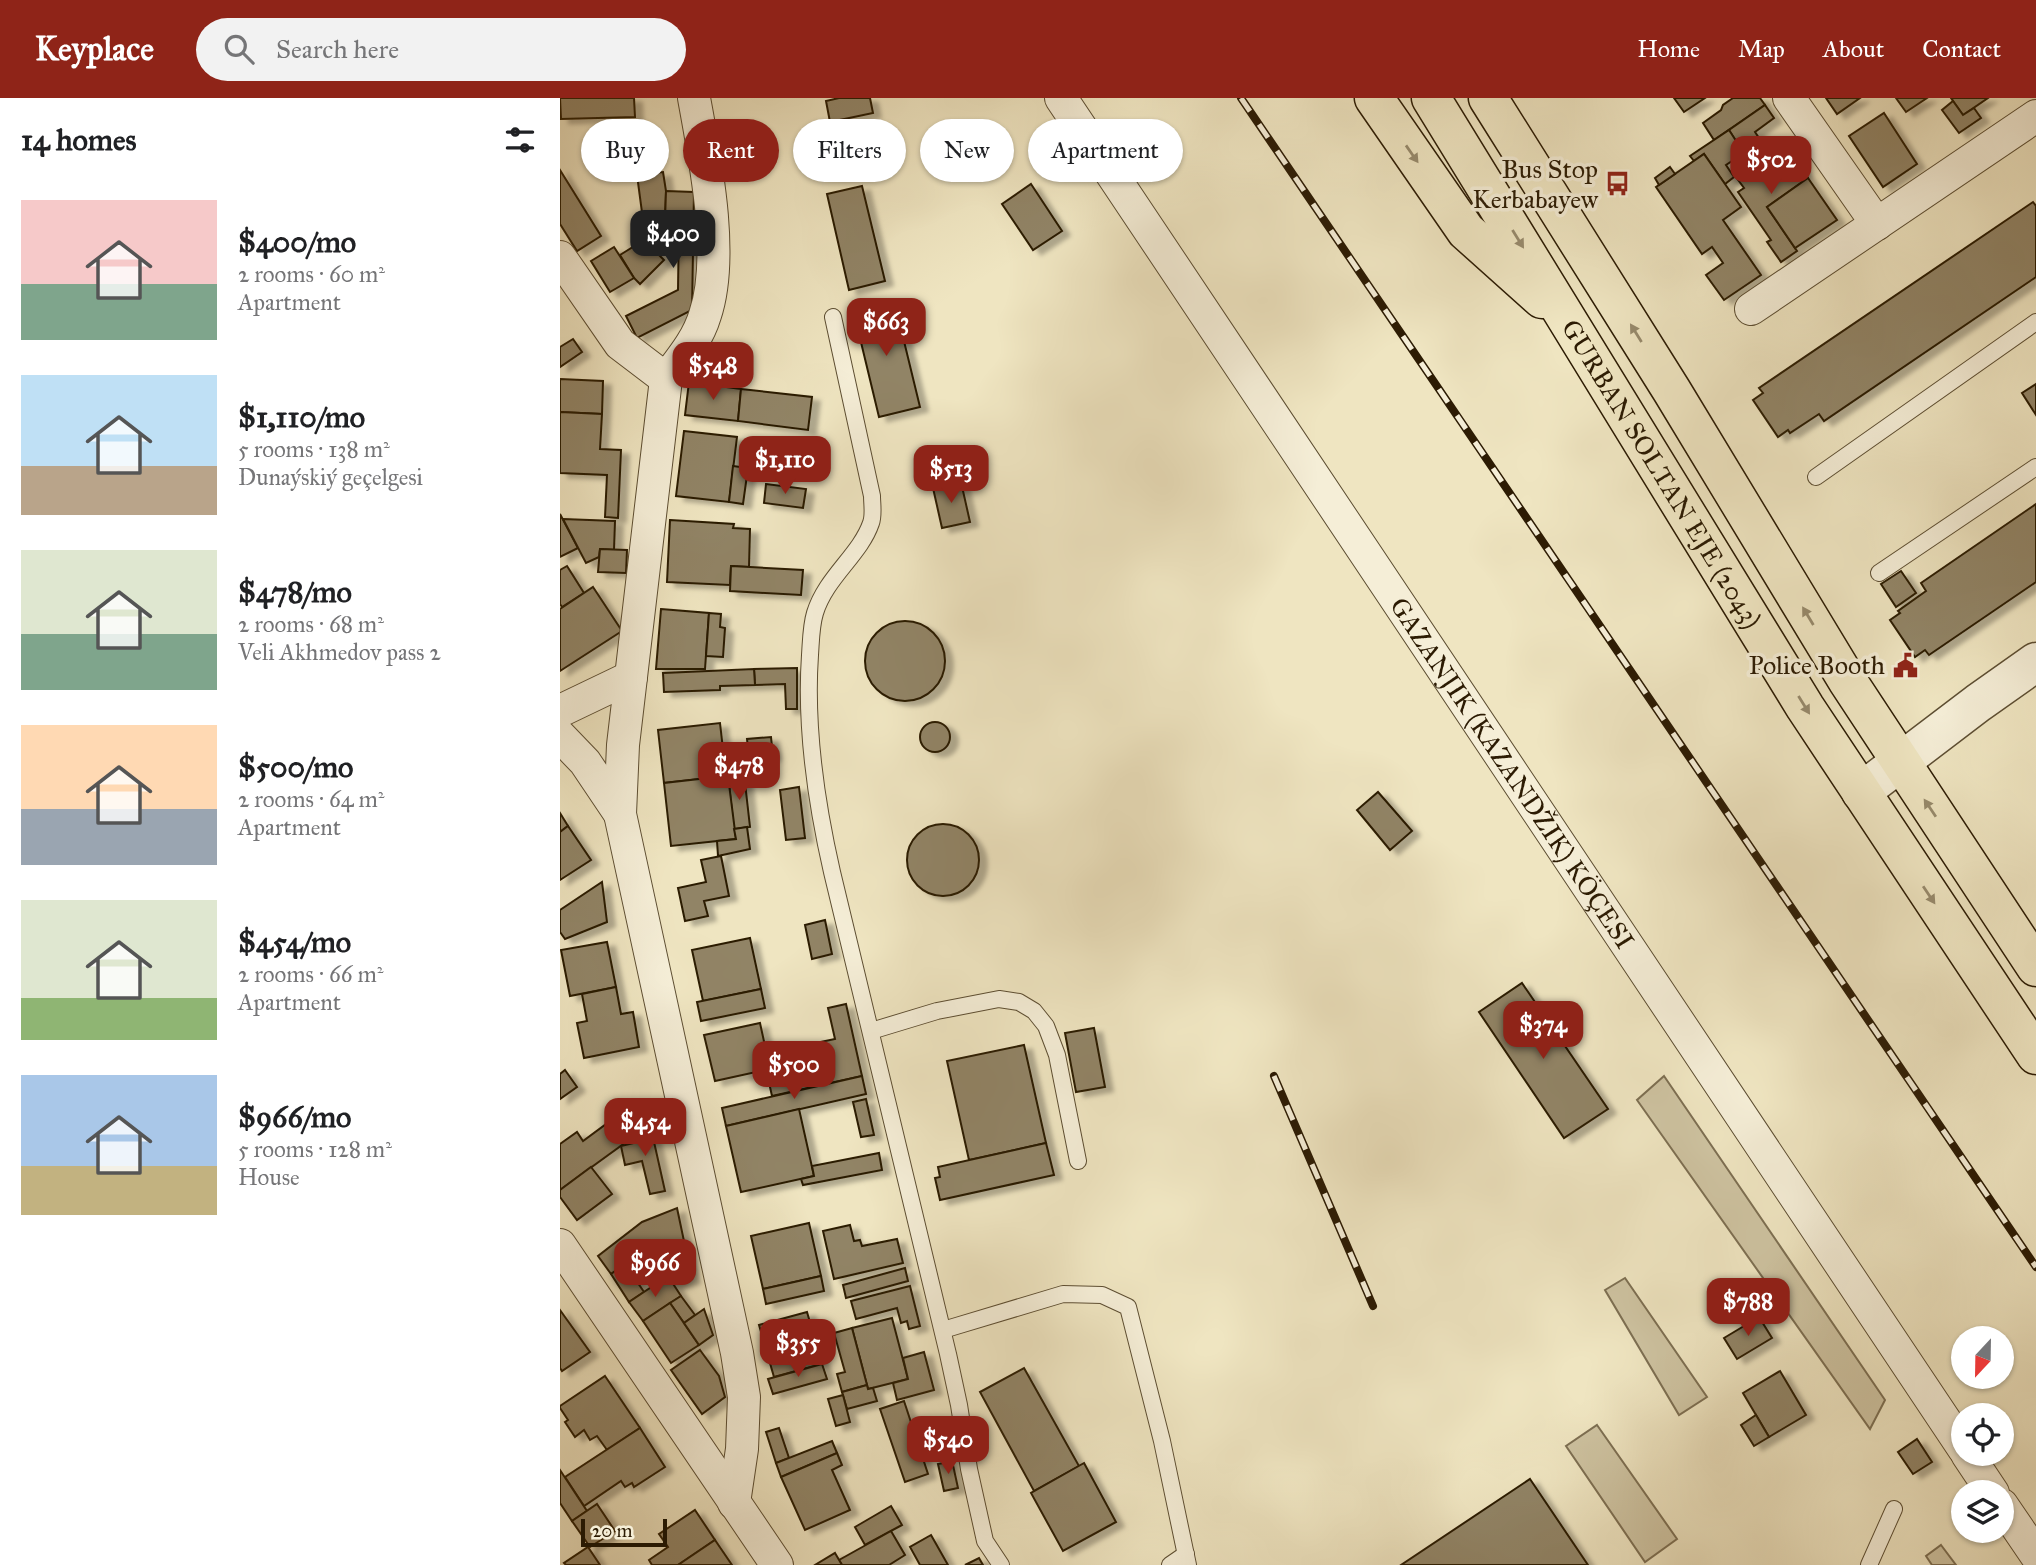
<!DOCTYPE html>
<meta charset="utf-8">
<style>
:root{--surface:#fff;--page:#f2f2f2;--text:#202124;--muted:#757577;--accent:#8f2418}
body{margin:0;font-family:"IM FELL Great Primer",serif;background:var(--page);color:var(--text);height:100vh;display:flex;flex-direction:column;font-size:26px;white-space:nowrap}
*{box-sizing:border-box;margin:0}
p{font-size:23px;color:var(--muted)}
.icon{flex:none;width:38px;height:38px;fill:none;stroke:currentColor;stroke-width:2;stroke-linecap:round;stroke-linejoin:round}
.map{position:relative;flex:1;overflow:hidden}
.panel{display:flex;flex-direction:column;background:var(--surface);width:560px}
.panel>*{flex:none}
.top-card{position:absolute;left:21px;top:21px;width:665px;height:63px;display:flex;gap:14px}
.needle{width:46px;rotate:202deg}
.tools{position:absolute;left:1391px;top:1228px;display:grid;gap:14px}
.tools a{display:grid;place-items:center;width:63px;height:63px;border-radius:50%;background:var(--surface);box-shadow:0 2px 5px #0004;font-size:35px}
.scale{position:absolute;left:21px;bottom:18px;width:86px;box-sizing:border-box;padding-left:7px;border:4px solid #2c1b03;border-top:0;font-size:19px;line-height:24px;white-space:nowrap;color:#2c1b03;-webkit-text-stroke:5px #f5eed7;paint-order:stroke}
.price{position:absolute;translate:-50% -60px;padding:0 16px;border-radius:14px;background:var(--accent);color:#fff;font-size:23px;line-height:46px;filter:drop-shadow(0 2px 4px #0008)}
.price::after{content:'';position:absolute;left:50%;top:42px;width:21px;height:16px;margin-left:-10px;background:inherit;clip-path:polygon(0 0,100% 0,50% 100%)}
.price.active{background:#222;color:#fff}
ul{padding:0;list-style:none}
li{display:flex;align-items:center;gap:21px;height:175px;padding:0 21px}
li span{display:grid;place-items:center;flex:none;width:196px;height:140px;border-radius:0px;color:#555}
li>.icon{margin-inline-start:auto}
span .icon{width:84px;height:84px;fill:#fffc;stroke-width:1}
li b{font-size:30px}
h2{display:flex;justify-content:space-between;align-items:center;height:84px;padding:0 21px;font-size:30px}
.chip{padding:0 24px;border-radius:32px;background:var(--surface);box-shadow:0 2px 5px #0004;font-size:24px;line-height:63px}
.chip.active{background:var(--accent);color:#fff}
header{display:flex;align-items:center;gap:42px;box-sizing:border-box;height:98px;padding:0 35px;background:var(--accent);color:#fff}
header strong{font-size:33px}
nav{display:flex;gap:38px;margin-inline-start:auto;font-size:24px}
.search{width:490px;height:63px;background:var(--page);display:flex;align-items:center;gap:18px;box-sizing:border-box;padding:0 24px;border-radius:38px;color:var(--muted);font-size:26px}
main{display:flex;flex:1;min-height:0}
.map>svg:first-child{display:block}
</style>
<header>
<strong>Keyplace</strong>
<div class="search"><svg class="icon" aria-label="search" viewBox="0 0 24 24"><circle cx="10" cy="10" r="6"/><path d="M15 15l6 6"/></svg>Search here</div>
<nav><a>Home</a><a>Map</a><a>About</a><a>Contact</a></nav>
</header>
<main>
<section class="panel">
<h2>14 homes<svg class="icon" aria-label="filters" viewBox="0 0 24 24"><path d="M4 7h16M4 17h16"/><circle cx="9" cy="7" r="2"/><circle cx="15" cy="17" r="2"/></svg></h2>
<ul>
<li><span style="background:linear-gradient(#f6c9c9 60%,#7fa58c 0)"><svg class="icon" aria-label="home" viewBox="0 0 24 24"><path d="M3 11l9-7 9 7M6 9v11h12V9"/></svg></span><div><b>$400/mo</b><p>2 rooms · 60 m²</p><p>Apartment</p></div></li>
<li><span style="background:linear-gradient(#bfe0f5 65%,#b9a48a 0)"><svg class="icon" aria-label="home" viewBox="0 0 24 24"><path d="M3 11l9-7 9 7M6 9v11h12V9"/></svg></span><div><b>$1,110/mo</b><p>5 rooms · 138 m²</p><p>Dunaýskiý geçelgesi</p></div></li>
<li><span style="background:linear-gradient(#dfe7d0 60%,#7fa58c 0)"><svg class="icon" aria-label="home" viewBox="0 0 24 24"><path d="M3 11l9-7 9 7M6 9v11h12V9"/></svg></span><div><b>$478/mo</b><p>2 rooms · 68 m²</p><p>Veli Akhmedov pass 2</p></div></li>
<li><span style="background:linear-gradient(#ffd9b3 60%,#9aa5b1 0)"><svg class="icon" aria-label="home" viewBox="0 0 24 24"><path d="M3 11l9-7 9 7M6 9v11h12V9"/></svg></span><div><b>$500/mo</b><p>2 rooms · 64 m²</p><p>Apartment</p></div></li>
<li><span style="background:linear-gradient(#dfe7d0 70%,#8fb573 0)"><svg class="icon" aria-label="home" viewBox="0 0 24 24"><path d="M3 11l9-7 9 7M6 9v11h12V9"/></svg></span><div><b>$454/mo</b><p>2 rooms · 66 m²</p><p>Apartment</p></div></li>
<li><span style="background:linear-gradient(#a9c7e8 65%,#c2b280 0)"><svg class="icon" aria-label="home" viewBox="0 0 24 24"><path d="M3 11l9-7 9 7M6 9v11h12V9"/></svg></span><div><b>$966/mo</b><p>5 rooms · 128 m²</p><p>House</p></div></li>
</ul>
</section>
<div class="map">
<svg width="1476" height="1467" viewBox="0 0 1476 1467">
<defs>
<filter id="shadow"><feDropShadow dx="8" dy="4.5" stdDeviation="2" flood-color="#0004"/></filter>
</defs>
<rect width="100%" height="100%" fill="#efe5c1"/>
<filter id="stains"><feTurbulence type="fractalNoise" baseFrequency=".00286" numOctaves="4"/><feColorMatrix values="0 0 0 0 .2 0 0 0 0 .09 0 0 0 0 .02 0 0 0 .5 -.17"/></filter>
<radialGradient id="worn" r=".72"><stop offset=".6" stop-color="#630" stop-opacity="0"/><stop offset="1" stop-color="#630" stop-opacity=".3"/></radialGradient>
<g fill="#cec3a1" stroke="#7d6f52" stroke-width="2">
<polygon points="1104,978 1325,1302 1310,1331 1077,1002"/>
<polygon points="1065,1180 1147,1299 1119,1317 1045,1192"/>
<polygon points="1037,1327 1117,1441 1085,1464 1006,1348"/>
<polygon points="1381,1447 1396,1467 1372,1467 1366,1458"/>
</g>
<g fill="#918466" stroke="#2c1b03" stroke-width="2" filter="url(#shadow)">
<polygon points="0,0 74,0 75,19 1,21"/>
<polygon points="279,0 310,0 313,15 270,24 266,3"/>
<polygon points="1114,0 1145,0 1124,14"/>
<polygon points="1173,0 1200,0 1205,7 1154,42 1143,25 1161,12 1163,7"/>
<polygon points="1266,0 1300,0 1277,16"/>
<polygon points="1336,0 1367,0 1346,14"/>
<polygon points="1391,0 1428,0 1403,17"/>
<polygon points="1393,3 1403,17 1414,10 1421,20 1399,35 1382,12"/>
<polygon points="1205,7 1214,20 1195,34 1201,43 1186,53 1180,43 1177,45 1169,32"/>
<polygon points="1324,15 1357,66 1323,89 1289,38"/>
<polygon points="1169,32 1184,55 1166,67 1174,79 1165,86 1144,56 1134,63 1130,58"/>
<polygon points="1225,47 1248,80 1207,109 1237,153 1221,164 1207,144 1211,142 1178,94 1184,90 1173,75 1192,62 1196,69 1202,65 1208,74 1222,65 1215,54"/>
<polygon points="1144,56 1181,109 1163,122 1201,177 1164,202 1146,177 1163,165 1152,149 1142,156 1096,89"/>
<polygon points="1110,69 1115,76 1099,87 1095,80"/>
<polygon points="0,72 41,138 17,153 0,126"/>
<polygon points="103,74 106,93 105,122 83,122 77,77"/>
<polygon points="1248,80 1277,122 1235,150 1207,109"/>
<polygon points="471,86 502,133 473,152 442,106"/>
<polygon points="302,88 325,183 289,192 267,96"/>
<polygon points="106,93 134,94 132,212 77,240 66,218 118,192 119,123 105,122"/>
<polygon points="1473,104 1476,108 1476,179 1264,323 1259,316 1230,335 1228,332 1218,339 1193,302 1203,295 1199,290"/>
<polygon points="84,142 104,162 80,186 74,180 60,157"/>
<polygon points="54,149 74,180 50,194 31,163"/>
<polygon points="334,202 360,309 319,319 293,211"/>
<polygon points="13,241 22,254 0,269 0,249"/>
<polygon points="0,281 43,283 42,316 0,314"/>
<polygon points="129,284 181,291 178,323 125,317"/>
<polygon points="1476,286 1476,317 1462,295"/>
<polygon points="181,291 252,299 248,332 178,323"/>
<polygon points="0,314 42,316 40,351 61,352 58,420 45,419 47,377 0,375"/>
<polygon points="124,333 177,339 169,404 116,398"/>
<polygon points="173,368 188,370 183,406 169,404"/>
<polygon points="401,384 410,424 382,430 373,390"/>
<polygon points="206,386 246,391 243,410 204,405"/>
<polygon points="1476,406 1476,484 1369,557 1365,552 1355,559 1330,522 1340,515 1338,513 1366,493 1361,485"/>
<polygon points="0,416 18,450 0,459"/>
<polygon points="3,421 55,423 54,452 40,451 39,459 26,465"/>
<polygon points="110,422 174,426 173,430 190,431 189,469 171,468 170,487 107,484"/>
<polygon points="40,451 67,452 66,475 38,474"/>
<polygon points="7,468 24,495 2,509 0,506 0,472"/>
<polygon points="171,468 243,472 241,497 170,493"/>
<polygon points="1341,473 1356,495 1336,509 1321,486"/>
<polygon points="33,489 62,533 0,573 0,511"/>
<polygon points="101,511 149,515 145,571 96,571"/>
<polygon points="149,515 161,516 160,529 165,530 163,559 146,558"/>
<circle cx="345" cy="563" r="40"/>
<polygon points="237,570 237,611 226,611 225,586 195,587 194,571"/>
<polygon points="194,571 195,587 160,588 160,592 104,594 103,575"/>
<circle cx="375" cy="639" r="15"/>
<polygon points="160,625 166,678 104,685 98,632"/>
<polygon points="211,639 213,658 189,660 187,641"/>
<polygon points="184,676 190,729 174,731 168,678"/>
<polygon points="166,678 168,678 176,741 111,748 104,685"/>
<polygon points="239,689 245,740 226,742 220,692"/>
<polygon points="818,694 852,733 830,752 797,712"/>
<polygon points="0,715 8,728 0,734"/>
<circle cx="383" cy="762" r="36"/>
<polygon points="8,728 31,762 0,782 0,734"/>
<polygon points="187,729 190,751 158,758 157,743 176,741 174,731"/>
<polygon points="161,758 169,798 144,803 148,818 125,823 118,790 146,784 141,762"/>
<polygon points="42,784 47,824 5,841 0,834 0,812"/>
<polygon points="265,822 272,856 252,861 245,827"/>
<polygon points="190,840 201,891 143,903 132,852"/>
<polygon points="47,844 56,889 10,898 1,852"/>
<polygon points="962,885 1048,1011 1004,1040 919,914"/>
<polygon points="56,889 61,916 73,914 79,949 24,960 17,925 27,923 22,896"/>
<polygon points="201,891 205,910 141,923 137,904"/>
<polygon points="286,906 302,978 212,998 208,980 242,972 236,949 275,941 268,910"/>
<polygon points="200,925 210,971 155,983 144,937"/>
<polygon points="534,930 545,989 516,994 505,935"/>
<polygon points="464,947 486,1045 409,1062 387,963"/>
<polygon points="5,972 17,989 0,1001 0,976"/>
<polygon points="302,978 306,996 166,1028 162,1010"/>
<polygon points="306,1001 314,1037 301,1039 293,1004"/>
<polygon points="239,1011 254,1078 181,1094 166,1028"/>
<polygon points="57,1018 73,1039 0,1092 0,1046 17,1034 23,1043"/>
<polygon points="90,1026 105,1093 90,1096 82,1063 65,1067 61,1048 78,1044 75,1030"/>
<polygon points="486,1045 494,1077 380,1102 375,1080 380,1079 378,1069"/>
<polygon points="319,1055 322,1072 243,1087 241,1081 254,1078 252,1068"/>
<polygon points="31,1069 52,1096 17,1122 0,1099 0,1092"/>
<polygon points="117,1110 132,1181 113,1186 108,1178 101,1182 93,1148 51,1176 38,1158 82,1124"/>
<polygon points="249,1125 261,1178 203,1191 191,1138"/>
<polygon points="290,1127 294,1143 300,1142 302,1148 337,1141 343,1165 274,1181 263,1133"/>
<polygon points="65,1166 84,1194 69,1204 51,1176"/>
<polygon points="345,1170 348,1183 286,1200 283,1187"/>
<polygon points="108,1178 121,1198 83,1223 69,1204"/>
<polygon points="261,1178 264,1193 206,1206 203,1191"/>
<polygon points="350,1188 360,1228 349,1231 347,1223 341,1225 337,1210 296,1221 291,1203"/>
<polygon points="121,1198 135,1217 124,1225 110,1205"/>
<polygon points="110,1205 139,1247 111,1265 83,1223"/>
<polygon points="144,1211 153,1237 139,1247 124,1225"/>
<polygon points="0,1212 30,1254 2,1273 0,1270"/>
<polygon points="247,1214 262,1266 214,1279 199,1227"/>
<polygon points="1199,1219 1212,1240 1177,1261 1164,1240"/>
<polygon points="332,1220 348,1281 308,1291 292,1230"/>
<polygon points="292,1230 307,1287 282,1294 277,1276 285,1274 274,1235"/>
<polygon points="140,1252 159,1278 165,1299 142,1316 111,1272"/>
<polygon points="364,1254 374,1292 337,1302 333,1285 348,1281 343,1260"/>
<polygon points="262,1266 267,1281 213,1296 208,1281"/>
<polygon points="464,1270 519,1368 474,1393 420,1294"/>
<polygon points="1220,1273 1246,1317 1209,1339 1183,1295"/>
<polygon points="45,1278 80,1330 47,1352 37,1338 30,1342 24,1332 15,1339 5,1324 8,1322 0,1310 0,1308"/>
<polygon points="307,1287 308,1291 313,1290 317,1303 287,1311 282,1294"/>
<polygon points="283,1297 290,1324 276,1328 268,1301"/>
<polygon points="344,1303 368,1376 345,1384 320,1311"/>
<polygon points="1196,1317 1209,1339 1194,1348 1181,1327"/>
<polygon points="80,1330 105,1369 74,1389 72,1385 65,1389 61,1383 24,1408 5,1379"/>
<polygon points="219,1330 229,1360 216,1365 206,1334"/>
<polygon points="1357,1341 1372,1364 1353,1376 1338,1354"/>
<polygon points="272,1343 277,1355 221,1379 216,1365"/>
<polygon points="277,1355 282,1367 272,1372 290,1412 245,1432 221,1379"/>
<polygon points="389,1364 390,1368 393,1367 398,1390 384,1393 378,1366"/>
<polygon points="524,1365 556,1424 503,1453 471,1395"/>
<polygon points="0,1372 27,1413 12,1423 0,1405"/>
<polygon points="970,1381 1028,1467 841,1467"/>
<polygon points="37,1406 55,1433 30,1449 12,1423"/>
<polygon points="331,1408 342,1427 305,1447 295,1429"/>
<polygon points="135,1412 155,1442 118,1467 92,1467 89,1462 108,1449 99,1436"/>
<polygon points="331,1433 345,1457 329,1467 282,1467 279,1462"/>
<polygon points="371,1437 388,1467 360,1467 350,1449"/>
<polygon points="155,1442 172,1467 118,1467"/>
<polygon points="28,1449 40,1467 6,1467 4,1465"/>
<polygon points="275,1455 282,1467 255,1467"/>
<polygon points="419,1460 423,1467 405,1467"/>
</g>
<g fill="none" stroke-linecap="round" stroke-linejoin="round">
<defs>
<g id="service">
<path d="M273,219L312,398C312,406 314,417 311,425C300,457 266,479 255,515C251,528 251,543 250,557C245,629 256,704 272,774L388,1256L399,1307L409,1371L425,1443L441,1467"/>
<polyline points="1256,379 1476,224"/>
<polyline points="1319,475 1476,369"/>
<polyline points="311,933 377,913 439,901 459,904 474,913 486,928 497,957 518,1063"/>
<polyline points="383,1232 503,1196 542,1197 568,1209 602,1343 628,1467"/>
<polyline points="610,1467 626,1456"/>
<polyline points="1309,1467 1334,1411"/>
</g>
<g id="minor">
<path id="s1" d="M501,0L1404,1351"/>
<polyline points="1229,0 1317,126"/>
<polyline points="0,159 60,246 106,281 63,647 60,716 177,1255 184,1299 182,1351 174,1405"/>
<polyline points="1191,211 1476,18"/>
<path d="M106,281C121,261 138,241 145,217C165,158 145,61 134,0"/>
<polyline points="0,613 71,579"/>
<polyline points="0,638 25,664 60,716"/>
<polyline points="0,1147 217,1467"/>
<polyline points="1407,1356 1433,1395"/>
<polyline points="1442,1407 1476,1457"/>
</g>
<polyline id="tertiary" points="1301,694 1418,605 1476,564"/>
<g id="trunk">
<polyline points="814,0 906,133 982,201"/>
<path id="s2" d="M871,0L1245,609L1476,957"/>
<polyline points="928,0 1112,293 1287,582 1476,869"/>
</g>
</defs>
<use href="#service" stroke="#5d4e32" stroke-width="18"/>
<use href="#minor" stroke="#5d4e32" stroke-width="34"/>
<use href="#tertiary" stroke="#5d4e32" stroke-width="41"/>
<use href="#trunk" stroke="#2c1b03" stroke-width="41"/>
<use href="#service" stroke="#f5eed7" stroke-width="16"/>
<use href="#minor" stroke="#f5eed7" stroke-width="32"/>
<use href="#tertiary" stroke="#f5eed7" stroke-width="38"/>
<use href="#trunk" stroke="#efe5c1" stroke-width="38"/>
<defs>
<g id="rail">
<polyline points="681,0 1476,1169"/>
<polyline points="714,978 813,1208"/>
</g>
</defs>
<use href="#rail" stroke="#2c1b03" stroke-width="8"/>
<use href="#rail" stroke="#f5eed7" stroke-width="5" stroke-dasharray="16" stroke-linecap="butt"/>
</g>
<defs><path id="oneway-solid" d="M-6-.8H1V-3.2L6.5 0L1 3.2V.8H-6Z" transform="scale(1.75)"/></defs>
<g fill="#978a6c">
<use href="#oneway-solid" transform="translate(852 56) rotate(55)"/>
<use href="#oneway-solid" transform="translate(958 141) rotate(58)"/>
<use href="#oneway-solid" transform="translate(1076 235) rotate(-122)"/>
<use href="#oneway-solid" transform="translate(1248 518) rotate(-121)"/>
<use href="#oneway-solid" transform="translate(1244 607) rotate(58)"/>
<use href="#oneway-solid" transform="translate(1370 710) rotate(-124)"/>
<use href="#oneway-solid" transform="translate(1369 797) rotate(56)"/>
</g>
<defs>
<symbol id="bus-bare" viewBox="-9 -9 18 18"><path d="M-5-6H5V4H4V6H2V4H-2V6H-4V4H-5ZM-3.5-4V0h7V-4ZM-3.5 1.2v1.5H-2V1.2ZM2 1.2v1.5H3.5V1.2Z" fill="#8f2418" stroke="#f5eed7" stroke-width="2.5" paint-order="stroke"/></symbol>
<symbol id="civic-bare" viewBox="-9 -9 18 18"><path d="M-.6-6.5H3V-4.5H.6V-3L4-1V1h2V6H-6V1h2V-1L-.6-3ZM-1.2 2.5V6h2.4V2.5Z" fill="#8f2418" stroke="#f5eed7" stroke-width="2.5" paint-order="stroke"/></symbol>
</defs>
<g fill-rule="evenodd">
<use href="#bus-bare" x="1040" y="68" width="35" height="35"/>
<use href="#civic-bare" x="1328" y="550" width="35" height="35"/>
</g>
<g text-anchor="middle" stroke-width="7" stroke-linejoin="round" paint-order="stroke">
<g font-size="26" fill="#2c1b03" stroke="#f5eed7" text-anchor="end">
<text x="1038" y="80">Bus Stop<tspan x="1038" dy="30">Kerbabayew</tspan></text>
<text x="1325" y="576">Police Booth</text>
</g>
<g font-size="26" fill="#2c1b03" stroke="#f5eed7">
<text dy="9" stroke="none"><textPath href="#s2" startOffset="441">GURBAN SOLTAN EJE (2043)</textPath></text>
<text dy="9" stroke="none"><textPath href="#s1" startOffset="812">GAZANJIK (KAZANDŽIK) KÖÇESI</textPath></text>
</g>
</g>
<rect width="100%" height="100%" filter="url(#stains)"/>
<rect width="100%" height="100%" fill="url(#worn)"/>
</svg>
<div class="tools">
<a><svg class="needle" viewBox="-14 -14 28 28"><path d="M0-13l5 13h-10z" fill="#e53935"/><path d="M0 13l5-13h-10z" fill="#757577"/></svg></a>
<a><svg class="icon" aria-label="locate" viewBox="0 0 24 24"><circle cx="12" cy="12" r="6"/><path d="M12 2v4M12 18v4M2 12h4M18 12h4"/></svg></a>
<a><svg class="icon" aria-label="layers" viewBox="0 0 24 24"><path d="M12 4l9 5-9 5-9-5zM3 14l9 5 9-5"/></svg></a>
</div>
<div class="scale">20 m</div>
<b class="price" style="left:1211px;top:98px">$502</b>
<b class="price active" style="left:113px;top:172px">$400</b>
<b class="price" style="left:326px;top:260px">$663</b>
<b class="price" style="left:153px;top:304px">$548</b>
<b class="price" style="left:225px;top:398px">$1,110</b>
<b class="price" style="left:391px;top:407px">$513</b>
<b class="price" style="left:179px;top:704px">$478</b>
<b class="price" style="left:983px;top:963px">$374</b>
<b class="price" style="left:234px;top:1003px">$500</b>
<b class="price" style="left:85px;top:1060px">$454</b>
<b class="price" style="left:95px;top:1201px">$966</b>
<b class="price" style="left:1188px;top:1240px">$788</b>
<b class="price" style="left:238px;top:1281px">$355</b>
<b class="price" style="left:388px;top:1378px">$540</b>
<div class="top-card">
<a class="chip">Buy</a>
<a class="chip active">Rent</a>
<a class="chip">Filters</a>
<a class="chip">New</a>
<a class="chip">Apartment</a>
</div>
</div>
</main>
